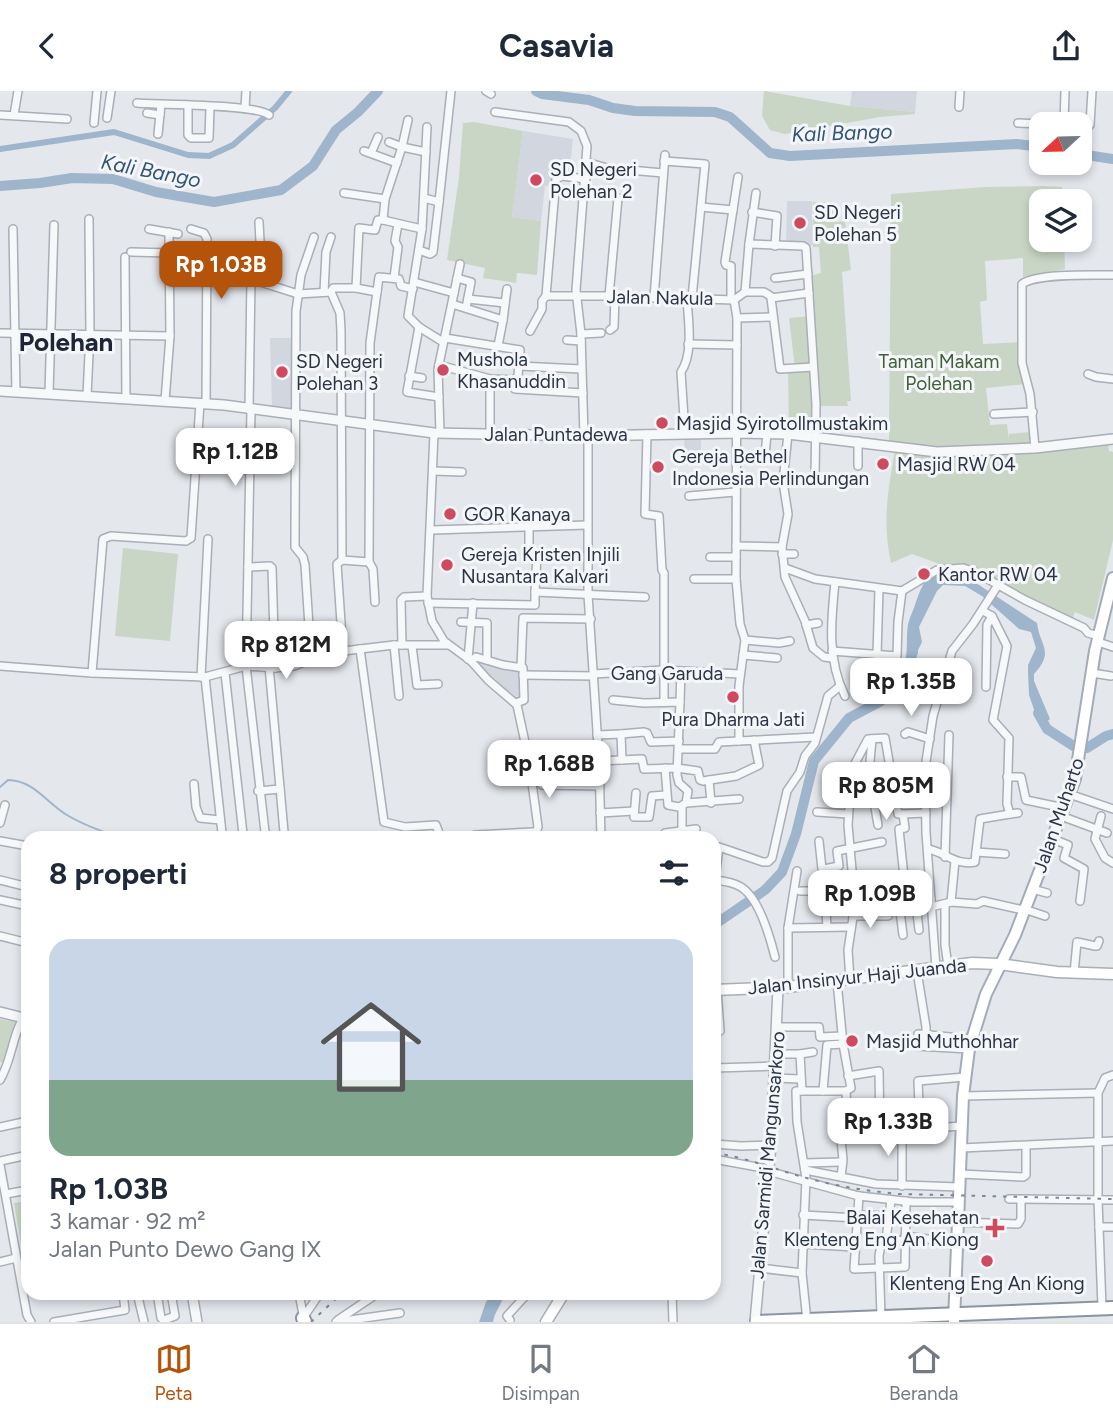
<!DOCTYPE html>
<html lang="id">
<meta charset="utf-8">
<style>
:root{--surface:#fff;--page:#f6f6f7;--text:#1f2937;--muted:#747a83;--line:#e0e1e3;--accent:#b45309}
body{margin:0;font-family:Figtree,sans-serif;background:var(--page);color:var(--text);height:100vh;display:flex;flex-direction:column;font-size:26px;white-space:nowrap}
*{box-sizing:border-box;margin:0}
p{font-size:23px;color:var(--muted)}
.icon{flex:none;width:38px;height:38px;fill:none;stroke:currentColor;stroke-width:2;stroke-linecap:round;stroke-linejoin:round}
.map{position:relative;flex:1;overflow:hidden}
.side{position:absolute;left:21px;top:740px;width:700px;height:469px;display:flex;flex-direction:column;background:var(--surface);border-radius:21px;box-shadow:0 4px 10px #0003}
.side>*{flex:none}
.needle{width:46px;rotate:248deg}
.buttons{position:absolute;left:1029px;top:21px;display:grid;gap:14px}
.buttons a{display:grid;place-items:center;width:63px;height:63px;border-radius:14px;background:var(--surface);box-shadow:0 4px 10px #0003;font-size:35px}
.price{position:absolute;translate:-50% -60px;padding:0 16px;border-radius:14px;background:#fff;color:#222;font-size:23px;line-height:46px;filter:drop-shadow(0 2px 4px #0008)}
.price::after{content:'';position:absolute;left:50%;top:42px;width:21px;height:16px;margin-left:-10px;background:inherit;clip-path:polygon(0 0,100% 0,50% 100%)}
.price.selected{background:var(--accent);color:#fff}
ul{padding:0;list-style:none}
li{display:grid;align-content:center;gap:14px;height:371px;padding:0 28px}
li+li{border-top:2px solid var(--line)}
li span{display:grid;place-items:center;height:217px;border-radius:21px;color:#555}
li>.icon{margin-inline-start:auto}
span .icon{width:126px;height:126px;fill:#fffc;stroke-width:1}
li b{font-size:30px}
h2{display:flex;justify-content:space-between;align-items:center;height:84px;padding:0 28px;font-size:30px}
header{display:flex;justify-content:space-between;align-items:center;height:91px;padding:0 28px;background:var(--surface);font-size:32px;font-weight:700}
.menu{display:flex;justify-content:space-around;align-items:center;height:98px;border-top:2px solid var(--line);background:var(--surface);font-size:19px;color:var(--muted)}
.menu a{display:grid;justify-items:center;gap:4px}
.menu .selected{color:var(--accent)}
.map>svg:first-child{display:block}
</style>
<header><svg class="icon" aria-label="back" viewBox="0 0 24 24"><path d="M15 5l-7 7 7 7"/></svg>Casavia<svg class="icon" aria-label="share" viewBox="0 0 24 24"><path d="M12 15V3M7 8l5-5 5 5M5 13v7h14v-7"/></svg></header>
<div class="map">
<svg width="1113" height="1231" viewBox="0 0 1113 1231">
<rect width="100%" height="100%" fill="#e4e7ec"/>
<g fill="#d2d6de">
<polygon points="852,0 917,0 915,21 850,15"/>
<polygon points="523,40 573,48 569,84 556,81 554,96 545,95 541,130 512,126"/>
<polygon points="787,110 812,110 813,154 786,155"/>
<polygon points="270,247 294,247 293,319 272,316"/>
<polygon points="684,346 701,346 701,370 685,371"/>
<polygon points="479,569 522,578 523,607 515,607 483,579 478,572"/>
</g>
<g fill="#c9d6c5">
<polygon points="764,0 850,15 915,21 915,23 880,26 785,43 770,39 762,25"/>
<polygon points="474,31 523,40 512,126 541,130 537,184 517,182 516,192 483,187 485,177 447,169 459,86 463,32"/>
<path d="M1043,95L1062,96V110H1041V149H1064L1065,178L1023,186V167L985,170L987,209L980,211L983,253L1022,251L1026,293L986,297L990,334L1007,333L1009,349V343L1031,341L1032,354C983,357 937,359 889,350L891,103L986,96Z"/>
<polygon points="813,111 835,111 836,131 845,130 851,179 842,181 851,310 847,310 848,315 815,315 816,343 789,341 788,278 795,277 789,227 812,225 810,185 821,182 819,156 813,156"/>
<path d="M1108,353L1109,360L1113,361V449L1094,529L1075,521L1071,532L1008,498L912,463L891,472C882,432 888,399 895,359C966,369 1037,361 1108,353Z"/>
<polygon points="123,457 178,463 170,550 115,545"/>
<polygon points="0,928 15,931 5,972 0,971"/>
<polygon points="28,1110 28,1164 23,1165 14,1112"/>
</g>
<g fill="#9fb5cc">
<path d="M951,479L979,494L1037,532C1040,556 1055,560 1034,583V590L1050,628L1040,636L1029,604L1028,581V574L1036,557L1031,541L1019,538L982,505L965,495L943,494L937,500L919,536L922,551L911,574L905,573C908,559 906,546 908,534C909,528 913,520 915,514C923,491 926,482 951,479Z"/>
<path d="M493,1202H504C503,1213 494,1221 493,1231H479L486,1211Z"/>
</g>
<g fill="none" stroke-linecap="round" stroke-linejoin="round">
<path stroke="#9fb5cc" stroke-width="2" d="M0,696L8,689C33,689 47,712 67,724C85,735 103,741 122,747"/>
<polyline stroke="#9fb5cc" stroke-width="6" points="0,58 114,41 188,64 209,65 233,54 275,17 289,0"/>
<g stroke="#9fb5cc" stroke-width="10">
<polyline points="536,0 542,3 589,9 613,17 635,20 715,21 730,26 770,62 790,65 1017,53 1041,56"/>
<polyline points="1080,63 1113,68"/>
<polyline points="0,95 40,92 72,87 113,88 156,101 214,111 281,99 313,75 336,39 358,21 378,0"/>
<polyline points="1038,622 1047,638 1075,656 1087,657 1106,645 1113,643"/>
<polyline points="714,834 765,799 782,781 796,743 814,670 849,627 881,610 897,594 907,578 913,561"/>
</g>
<defs>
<g id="minor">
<polyline points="486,0 491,3"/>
<path d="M137,12C161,14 256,13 269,24"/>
<polyline points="188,16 188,44 191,47 209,47 210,16"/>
<polyline points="959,16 960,0"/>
<polyline points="245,17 246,0"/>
<polyline points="495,21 569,31 581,40 587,55 576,199 581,243 584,345"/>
<polyline points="147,22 160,24"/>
<polyline points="0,24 67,28"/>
<polyline points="14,24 18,0"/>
<polyline points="107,27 111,0"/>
<polyline points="94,32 97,0"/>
<polyline points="1018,32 1041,33"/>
<polyline points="1064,33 1065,0"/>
<polyline points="427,36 422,138 408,225 419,236 443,251"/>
<polyline points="1080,36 1090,34 1092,0"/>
<polyline points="158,43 161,14"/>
<polyline points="389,51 402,56 426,61"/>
<polyline points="364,60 397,72"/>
<polyline points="371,62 378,46"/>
<polyline points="664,70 705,73 692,207"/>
<polyline points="586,71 607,77 663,82"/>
<polyline points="344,102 385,108 402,56 408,29"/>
<polyline points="424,107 439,111 451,0"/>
<polyline points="385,108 383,129 422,138"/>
<polyline points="701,116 733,119"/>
<polyline points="752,121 777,125 775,155"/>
<polyline points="13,138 16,301"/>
<polyline points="149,138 178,143"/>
<polyline points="191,138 204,142 207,148 206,313"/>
<polyline points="749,153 803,155 806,157 816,313 815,387"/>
<polyline points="419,159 430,163 433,161 439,111"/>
<polyline points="131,161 170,162"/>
<polyline points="125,166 126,308"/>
<polyline points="207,169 248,182 251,188 298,203 331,201 333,197 356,197 377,201"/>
<polyline points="394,187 398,156 395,150 398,133"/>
<polyline points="457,187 471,191 466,217"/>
<polyline points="775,187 808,183"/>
<polyline points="256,189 261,170 259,131"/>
<polyline points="414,191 454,202 460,173"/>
<polyline points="356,197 359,137 375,139 378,129 383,129"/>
<polyline points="324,201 326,161 331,146"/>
<polyline points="331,201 340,222 341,240 342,469"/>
<polyline points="745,201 764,201 772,206"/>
<polyline points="809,202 771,207 780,278 813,276"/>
<polyline points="546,205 609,205 734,209"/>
<polyline points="609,205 618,107"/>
<polyline points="654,207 665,64"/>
<polyline points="731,207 731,175 726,174 725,171 738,86"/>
<polyline points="468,208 505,212"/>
<polyline points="734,209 737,227 736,488 740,533 745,549 739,595 739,650"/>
<polyline points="734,209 745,201 749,153 756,102"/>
<polyline points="452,213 503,229 498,255"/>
<polyline points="737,227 773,226"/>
<polyline points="503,229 507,198"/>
<polyline points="419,236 407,301 439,306"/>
<polyline points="610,239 614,236 615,205"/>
<polyline points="530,240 542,218 542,210 546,205 556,88 562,85 586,88"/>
<polyline points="0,242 170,245"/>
<polyline points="581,243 601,242"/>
<polyline points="445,247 520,259 518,285 514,289 515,298 583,302"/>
<polyline points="567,249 581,250"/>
<polyline points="688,253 737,254"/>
<polyline points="439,274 490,288 514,289"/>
<polyline points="519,275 581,278"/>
<polyline points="1088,283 1096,286 1113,288"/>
<polyline points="409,285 422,287"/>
<polyline points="490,288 490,343"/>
<polyline points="49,302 54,134"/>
<polyline points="87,305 90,242 89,128"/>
<polyline points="165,310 170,245 169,141"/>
<polyline points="249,318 251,188"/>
<polyline points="251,319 246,575 265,741"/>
<polyline points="994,323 1033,321"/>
<polyline points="434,342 427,505 432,530 444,550 471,570 488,589 517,614 529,670 538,736 536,741 532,741 475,744"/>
<polyline points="440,342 438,278 454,202"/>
<polyline points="647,343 645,423 659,425 662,479 664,482 664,611"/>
<path d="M685,343L681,281C694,262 688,229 687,207"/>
<polyline points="788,343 783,391 788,423 782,456 785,486 805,530 813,557 824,566 832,567"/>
<polyline points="588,345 588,504 599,670 601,747"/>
<path d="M1035,357L1030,303L1022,272V193C1037,182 1093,184 1113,184"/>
<polyline points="765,365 767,342"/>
<polyline points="858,375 858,350"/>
<polyline points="433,380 462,381"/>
<polyline points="689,405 735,401"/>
<polyline points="529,434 529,459 537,464 535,501"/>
<polyline points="432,439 587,434"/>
<polyline points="736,455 782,456"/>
<polyline points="782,463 794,463"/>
<polyline points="710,466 736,466"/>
<polyline points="248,476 270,475 272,477 275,577"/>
<polyline points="785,477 815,488 902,500 937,479 963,477 975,481 1025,509 1084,537 1088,542 1099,545"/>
<polyline points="694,488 736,488"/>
<path d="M835,491C831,530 827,569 845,605"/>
<polyline points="375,511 373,478 369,471 370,252 379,186 399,188 401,195 413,198"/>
<polyline points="428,512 535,514 535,501 645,506"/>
<polyline points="983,520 992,525 1007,555 993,629 1009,647 1007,713 1010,723 1018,722"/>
<polyline points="461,531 487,532 487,569"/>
<polyline points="806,534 818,532"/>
<polyline points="745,549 779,552 790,550"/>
<polyline points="1098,551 1113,556"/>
<polyline points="394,554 399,605"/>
<polyline points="402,554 401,509 404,506 427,505"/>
<polyline points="412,555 417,594 438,593"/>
<polyline points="360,558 384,731 405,736 436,734 441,747"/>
<polyline points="832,560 897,565 898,531 902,500"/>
<polyline points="343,561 337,473 342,469 369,471"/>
<polyline points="743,564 777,567"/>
<polyline points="877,564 879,498"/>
<polyline points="311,566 305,474 303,466 295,456 295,447 296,220 301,184 314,146"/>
<polyline points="468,568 473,512"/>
<polyline points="471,570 476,566 503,574 523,577 524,609 516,612"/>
<polyline points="0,575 92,582 205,586 246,575 275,577 294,575 327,562 360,558 394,554 448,554"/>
<polyline points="269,575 284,741"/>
<polyline points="521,577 523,527 591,528"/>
<polyline points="92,582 103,448 111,445 186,450 191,447 200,312"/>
<polyline points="225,582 243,743"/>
<polyline points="1092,582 1111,585"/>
<polyline points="593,583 663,579 740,583"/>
<polyline points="523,584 594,585"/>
<polyline points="201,586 208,448"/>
<polyline points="205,586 222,742"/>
<polyline points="986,596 987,534 992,525"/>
<polyline points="613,609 644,612 680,611 677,684 679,692 688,700 686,712 679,716 668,714 665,677"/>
<polyline points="680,611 681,580"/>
<polyline points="621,643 644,641 647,642 651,651 679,650"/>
<polyline points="905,643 908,641 930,648"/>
<polyline points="597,644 621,643 622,669"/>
<polyline points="872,648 869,682 878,734"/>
<polyline points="679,658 715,658 719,651 816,646"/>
<polyline points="599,670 642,668 644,678 677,677 698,680 700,689 703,690 736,685 759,674 754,649"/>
<polyline points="533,680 542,694 600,695"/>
<polyline points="1007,686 1021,686 1026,709 1064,717"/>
<polyline points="709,689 711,712"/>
<polyline points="194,693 196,716 200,727 220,729"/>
<polyline points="258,700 280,698"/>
<polyline points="636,702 634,726 649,726 652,705 666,704"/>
<polyline points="1069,703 1113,718"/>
<polyline points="686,712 739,708"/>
<polyline points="682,715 682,747"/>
<polyline points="817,721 848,723"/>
<polyline points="600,722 634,720"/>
<polyline points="903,723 926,722"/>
<polyline points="1061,725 1107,742"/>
<polyline points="1101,725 1095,748 1105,767 1113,772"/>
<polyline points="0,732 5,714"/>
<polyline points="73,747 73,746"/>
<polyline points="661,747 665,742 696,738"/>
<polyline points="1053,748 1068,754 1064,767 1084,778 1080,810"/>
<polyline points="0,750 28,755"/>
<polyline points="819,750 822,778 824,778 824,817 826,821 827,836"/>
<path d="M928,758C945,761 956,775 975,771L976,761L1005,763"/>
<polyline points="976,761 980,728 1010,723"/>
<polyline points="945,766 949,644"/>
<polyline points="824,778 839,775 837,760 882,751"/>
<polyline points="0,789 28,796"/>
<path d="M714,789C723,790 733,791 741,796C759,807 770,846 775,866"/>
<polyline points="715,789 719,756 763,771 768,771 772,767 787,700 800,681 805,665 815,652 828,605 840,595"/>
<polyline points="1032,798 1047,802"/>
<path d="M855,799C870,799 881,802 896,804C908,805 920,804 931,808"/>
<polyline points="800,800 824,800"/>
<polyline points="898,804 903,844"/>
<polyline points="915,805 919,839"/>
<polyline points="0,809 28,815"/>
<polyline points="951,811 955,770"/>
<polyline points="945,814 945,854 948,875"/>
<polyline points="931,816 951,811 977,813 983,810 1023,819"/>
<polyline points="1024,818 1045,825"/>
<polyline points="853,825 888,825"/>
<polyline points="788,837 797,780"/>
<polyline points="0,845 28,852"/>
<polyline points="936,877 926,742 925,677 933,625 952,560 973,533 998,494"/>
<polyline points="917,880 926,936 926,955"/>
<polyline points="1074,882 1077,851 1095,855 1097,855 1099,850"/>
<polyline points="850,889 848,859 855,813 848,734 851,687 851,680 868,648 885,647 898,723 903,723 905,737 899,738 906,805"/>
<polyline points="837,890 843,953 851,997 846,1000 848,1036"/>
<polyline points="788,896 788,837 851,836"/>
<polyline points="777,936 819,936 820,946 842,945"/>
<polyline points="918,943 972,948"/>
<polyline points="714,950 716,940 720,940 717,898"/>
<polyline points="916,955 969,958"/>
<polyline points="777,963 800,963 802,1000"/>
<polyline points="800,963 813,961"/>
<polyline points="714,977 776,975"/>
<polyline points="848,985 879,980 880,1040"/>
<polyline points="775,987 800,988"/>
<path d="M0,989C13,967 12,940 28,920"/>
<polyline points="823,1000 827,954 843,953"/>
<polyline points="963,1005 1098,1002"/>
<polyline points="0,1036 28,1030"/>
<polyline points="902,1039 902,1095"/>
<polyline points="920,1039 918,990 965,986"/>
<polyline points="714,1053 741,1055 771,1054"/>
<polyline points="961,1057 1113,1050"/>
<polyline points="714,1068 768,1078"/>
<polyline points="0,1070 28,1064"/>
<polyline points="804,1072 841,1071"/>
<polyline points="0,1074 27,1224 31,1231"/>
<polyline points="805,1079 841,1086"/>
<polyline points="768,1080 859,1105 913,1111 959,1111"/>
<polyline points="960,1083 1023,1086 1026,1084 1026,1055"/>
<polyline points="959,1096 876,1093 841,1086 843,1069 840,1037 854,1035 856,1039 902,1039 962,1035"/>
<polyline points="6,1103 28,1099"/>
<polyline points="1098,1104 1098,1002 1105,987 1113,984"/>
<polyline points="859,1105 854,1178 905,1176 906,1110"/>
<polyline points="1009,1108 1113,1109"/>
<polyline points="1098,1109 1102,1217"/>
<polyline points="803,1124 857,1127"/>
<polyline points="858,1124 889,1125"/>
<polyline points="958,1131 1018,1133 1021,1128 1021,1109"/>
<polyline points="1099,1136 1113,1136"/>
<polyline points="905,1145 957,1152"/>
<polyline points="886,1149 891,1109"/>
<polyline points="803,1153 854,1156"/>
<polyline points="0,1171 16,1167"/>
<polyline points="759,1177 802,1182"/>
<polyline points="137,1202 144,1231"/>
<polyline points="157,1202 161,1227 164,1229 175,1225 171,1202"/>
<polyline points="299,1202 304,1229"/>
<polyline points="672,1202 673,1231"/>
<polyline points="881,1225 879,1165 882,1148 905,1150"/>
<polyline points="303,1227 320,1202"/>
<polyline points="338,1229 378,1202"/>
<polyline points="510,1229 507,1225 528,1202"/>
<polyline points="807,1230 802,1182 806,1087 797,1031 796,1000 846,1000"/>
<polyline points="54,1231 125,1219 123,1202"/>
<polyline points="336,1231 400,1222"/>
</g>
<g id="tertiary">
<polyline points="0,300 224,314 434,342 584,345 736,342 788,343 937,361 1035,357 1113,348"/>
<polyline points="0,921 28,928"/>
<polyline points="192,1202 197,1231"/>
<polyline points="755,1231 771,1054 778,897"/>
</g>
<g id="secondary">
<polyline points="714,899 788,896 972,872 999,873 1057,881 1113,883"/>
<polyline points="546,1231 564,1202"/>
</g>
<polyline id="primary" points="954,1231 963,1005 969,958 986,903 1015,844 1075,688 1095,560 1113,487"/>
<g id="trunk">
<polyline points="303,1227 305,1231"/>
<polyline points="757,1231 1113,1217"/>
</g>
</defs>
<use href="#minor" stroke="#a9aeb7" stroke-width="10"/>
<use href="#tertiary" stroke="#a9aeb7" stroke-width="12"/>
<use href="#secondary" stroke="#a9aeb7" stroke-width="13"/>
<use href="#primary" stroke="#a3abb8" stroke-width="14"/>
<use href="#trunk" stroke="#8b94a3" stroke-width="16"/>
<use href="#minor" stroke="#f7f8fa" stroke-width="7"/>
<use href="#tertiary" stroke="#f7f8fa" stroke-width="9"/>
<use href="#secondary" stroke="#fff" stroke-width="10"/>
<use href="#primary" stroke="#fff" stroke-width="10"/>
<use href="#trunk" stroke="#fff" stroke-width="12"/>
<g stroke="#7d8696" stroke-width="2" stroke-dasharray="3.5 7" stroke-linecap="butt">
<path d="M714,1062C745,1066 774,1078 803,1086C835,1095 867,1100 899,1103L1113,1108"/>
<polyline points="311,1231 342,1202"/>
</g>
</g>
<g fill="#d04a5f" stroke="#f4f6f9" stroke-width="2.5">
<circle cx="536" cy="89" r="7"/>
<circle cx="800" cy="132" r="7"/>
<circle cx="443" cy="279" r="7"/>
<circle cx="282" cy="281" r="7"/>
<circle cx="662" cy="332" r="7"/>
<circle cx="883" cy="373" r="7"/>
<circle cx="658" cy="376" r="7"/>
<circle cx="450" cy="423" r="7"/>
<circle cx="447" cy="474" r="7"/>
<circle cx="924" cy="483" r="7"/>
<circle cx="733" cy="606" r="7"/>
<circle cx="852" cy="950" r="7"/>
<path d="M991.5 1126.5h7v7h7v7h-7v7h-7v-7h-7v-7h7z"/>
<circle cx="987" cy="1170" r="7"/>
</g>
<g text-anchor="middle" stroke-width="6" stroke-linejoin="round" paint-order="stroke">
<g font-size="19" fill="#2b3545" stroke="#f4f6f9" text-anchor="start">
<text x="550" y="85">SD Negeri<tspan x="550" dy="22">Polehan 2</tspan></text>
<text x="814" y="128">SD Negeri<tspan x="814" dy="22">Polehan 5</tspan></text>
<text x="457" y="275">Mushola<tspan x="457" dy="22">Khasanuddin</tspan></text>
<text x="296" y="277">SD Negeri<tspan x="296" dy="22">Polehan 3</tspan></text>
<text x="676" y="339">Masjid Syirotollmustakim</text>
<text x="672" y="372">Gereja Bethel<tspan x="672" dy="22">Indonesia Perlindungan</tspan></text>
<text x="897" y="380">Masjid RW 04</text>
<text x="464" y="430">GOR Kanaya</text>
<text x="461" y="470">Gereja Kristen Injili<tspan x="461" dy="22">Nusantara Kalvari</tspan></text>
<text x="938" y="490">Kantor RW 04</text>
<text x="733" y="635" text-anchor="middle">Pura Dharma Jati</text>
<text x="866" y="957">Masjid Muthohhar</text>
<text x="979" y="1133" text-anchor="end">Balai Kesehatan<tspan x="979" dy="22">Klenteng Eng An Kiong</tspan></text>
<text x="987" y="1199" text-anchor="middle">Klenteng Eng An Kiong</text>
</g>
<g font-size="19" fill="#2b3545" stroke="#f4f6f9">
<text transform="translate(660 206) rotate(1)" y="7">Jalan Nakula</text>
<text x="556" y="350">Jalan Puntadewa</text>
<text x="667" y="589">Gang Garuda</text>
<text transform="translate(1058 724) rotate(-71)" y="7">Jalan Muharto</text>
<text transform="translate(857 885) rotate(-6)" y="7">Jalan Insinyur Haji Juanda</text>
<text transform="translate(767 1064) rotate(-85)" y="7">Jalan Sarmidi Mangunsarkoro</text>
</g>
<g font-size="19" fill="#406038" stroke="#f4f6f9">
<text x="939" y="277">Taman Makam<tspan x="939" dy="22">Polehan</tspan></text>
</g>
<g font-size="21" font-style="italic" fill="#345479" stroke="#f4f6f9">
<text transform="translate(842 42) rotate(-2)" y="7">Kali Bango</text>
<text transform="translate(151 80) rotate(11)" y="7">Kali Bango</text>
</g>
<g font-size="26" font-weight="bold" fill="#1d2536" stroke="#f4f6f9">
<text x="66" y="260">Polehan</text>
</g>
</g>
</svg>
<div class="buttons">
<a><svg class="needle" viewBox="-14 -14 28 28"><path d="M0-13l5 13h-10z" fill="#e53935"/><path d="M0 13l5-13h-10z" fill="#747a83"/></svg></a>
<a><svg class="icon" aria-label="layers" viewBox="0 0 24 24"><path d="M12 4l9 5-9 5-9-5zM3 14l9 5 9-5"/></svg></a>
</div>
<b class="price selected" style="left:221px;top:210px">Rp 1.03B</b>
<b class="price" style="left:235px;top:397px">Rp 1.12B</b>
<b class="price" style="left:286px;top:590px">Rp 812M</b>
<b class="price" style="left:911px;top:627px">Rp 1.35B</b>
<b class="price" style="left:549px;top:709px">Rp 1.68B</b>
<b class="price" style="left:886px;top:731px">Rp 805M</b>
<b class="price" style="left:870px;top:839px">Rp 1.09B</b>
<b class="price" style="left:888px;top:1067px">Rp 1.33B</b>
<section class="side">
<h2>8 properti<svg class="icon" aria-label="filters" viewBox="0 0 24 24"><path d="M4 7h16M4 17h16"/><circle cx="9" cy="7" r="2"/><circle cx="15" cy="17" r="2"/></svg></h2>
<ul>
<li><span style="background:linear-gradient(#c9d6e8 65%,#7fa58c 0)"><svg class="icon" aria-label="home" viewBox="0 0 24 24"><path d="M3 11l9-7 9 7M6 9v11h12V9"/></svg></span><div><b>Rp 1.03B</b><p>3 kamar · 92 m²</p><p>Jalan Punto Dewo Gang IX</p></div></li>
</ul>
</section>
</div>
<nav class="menu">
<a class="selected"><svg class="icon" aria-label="map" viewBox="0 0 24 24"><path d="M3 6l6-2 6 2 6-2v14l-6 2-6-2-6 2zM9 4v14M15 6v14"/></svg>Peta</a>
<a><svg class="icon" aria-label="saved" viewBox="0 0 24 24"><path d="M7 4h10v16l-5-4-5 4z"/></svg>Disimpan</a>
<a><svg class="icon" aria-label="home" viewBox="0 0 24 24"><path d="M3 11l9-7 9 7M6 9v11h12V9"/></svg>Beranda</a>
</nav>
